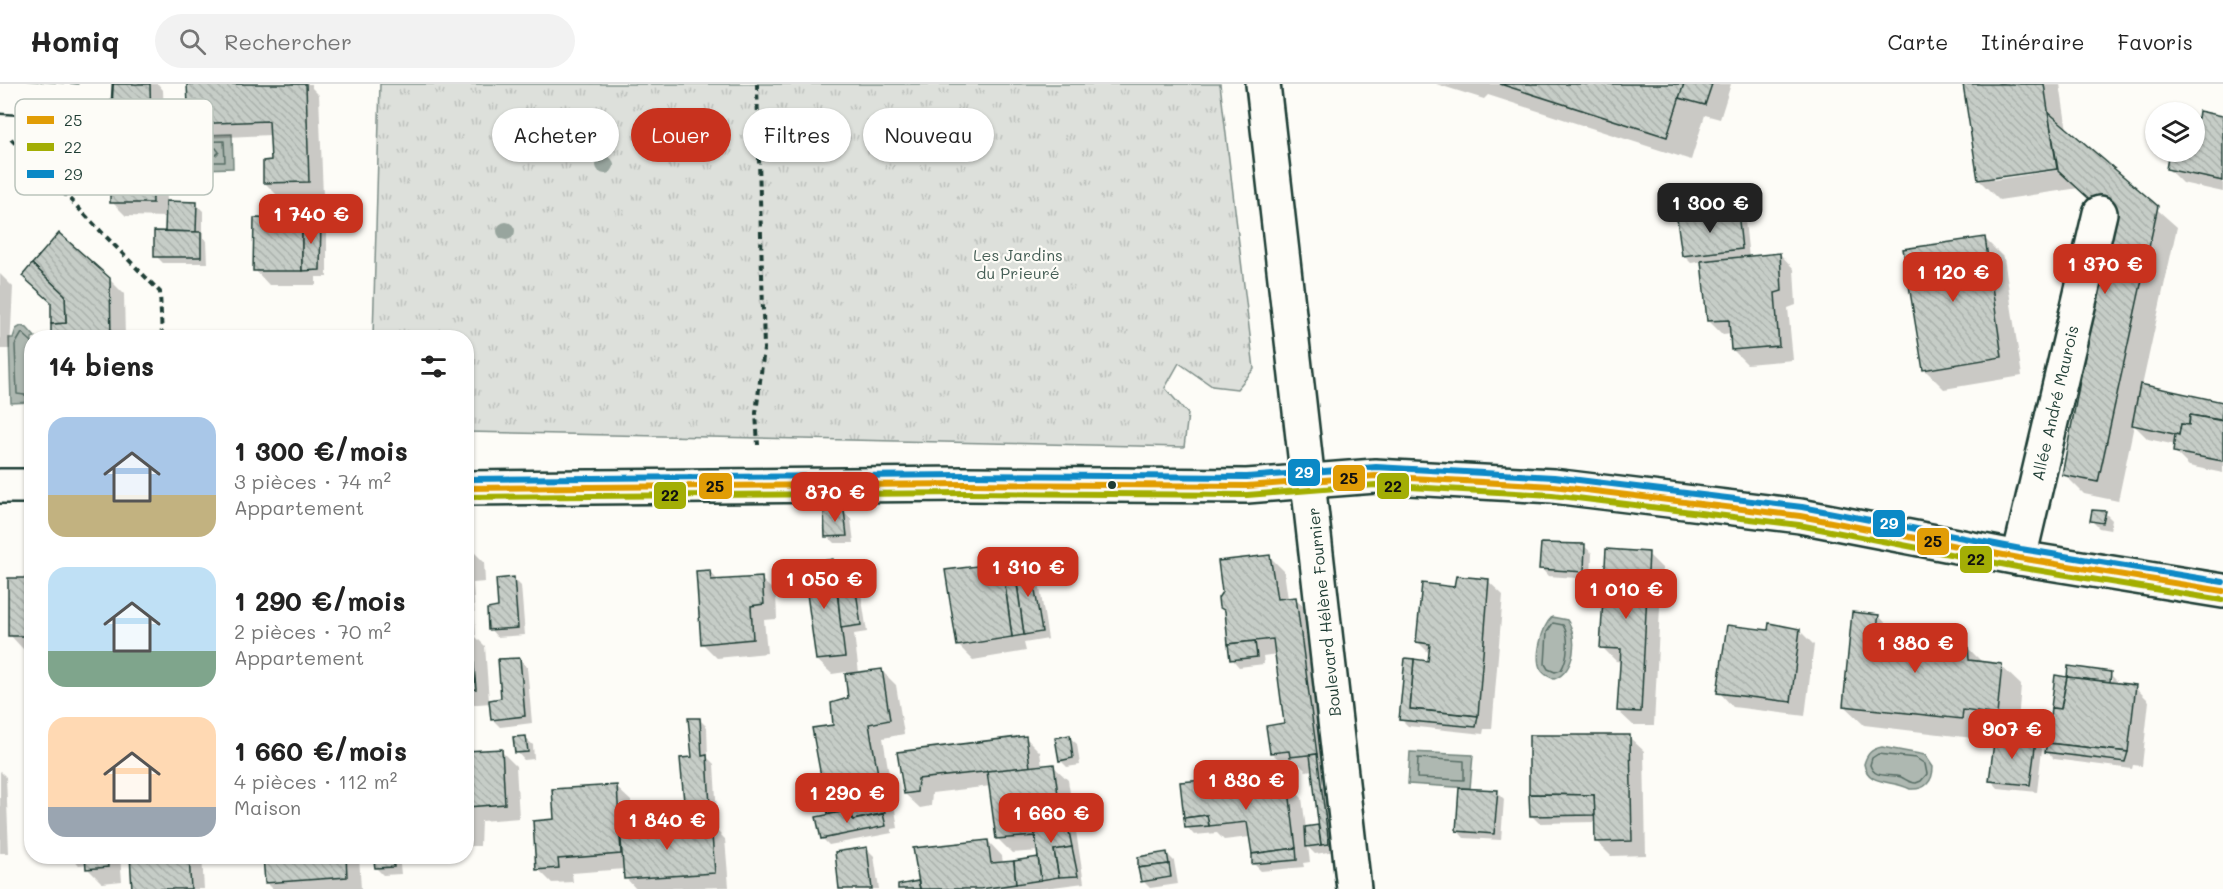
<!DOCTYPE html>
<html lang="fr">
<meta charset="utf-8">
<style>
:root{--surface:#fff;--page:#f2f2f2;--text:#222;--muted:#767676;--line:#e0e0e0;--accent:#c8321e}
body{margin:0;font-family:Mali,sans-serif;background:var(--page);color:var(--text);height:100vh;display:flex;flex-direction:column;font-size:22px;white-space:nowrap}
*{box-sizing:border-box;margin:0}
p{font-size:20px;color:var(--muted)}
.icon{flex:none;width:33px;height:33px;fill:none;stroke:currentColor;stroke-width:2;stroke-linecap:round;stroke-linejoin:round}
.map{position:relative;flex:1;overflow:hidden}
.panel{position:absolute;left:24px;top:246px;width:450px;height:534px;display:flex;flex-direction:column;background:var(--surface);border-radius:24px;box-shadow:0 2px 4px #0004}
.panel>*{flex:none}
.hud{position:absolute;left:492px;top:24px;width:570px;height:54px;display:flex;gap:12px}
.tools{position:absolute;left:2145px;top:18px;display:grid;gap:12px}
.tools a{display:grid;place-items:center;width:60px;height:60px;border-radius:50%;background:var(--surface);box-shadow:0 2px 4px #0004;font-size:30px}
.price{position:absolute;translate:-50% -51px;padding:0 14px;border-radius:12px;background:var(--accent);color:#fff;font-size:20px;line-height:39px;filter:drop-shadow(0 2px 3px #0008)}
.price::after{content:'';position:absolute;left:50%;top:36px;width:18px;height:14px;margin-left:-9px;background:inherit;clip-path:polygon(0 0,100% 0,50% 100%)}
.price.selected{background:#222;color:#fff}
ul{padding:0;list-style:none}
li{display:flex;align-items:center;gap:18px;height:150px;padding:0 24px}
li span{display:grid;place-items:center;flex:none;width:168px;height:120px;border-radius:18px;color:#555}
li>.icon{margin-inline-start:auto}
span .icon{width:72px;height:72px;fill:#fffc;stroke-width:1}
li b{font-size:26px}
h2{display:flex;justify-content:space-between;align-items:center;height:72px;padding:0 24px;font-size:26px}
.tag{padding:0 21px;border-radius:27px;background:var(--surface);box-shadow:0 2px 4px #0004;font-size:21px;line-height:54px}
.tag.selected{background:var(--accent);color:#fff}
header{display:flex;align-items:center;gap:36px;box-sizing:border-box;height:84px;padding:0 30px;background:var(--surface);border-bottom:2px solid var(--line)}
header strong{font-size:28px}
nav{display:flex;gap:33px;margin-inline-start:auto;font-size:21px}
.search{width:420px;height:54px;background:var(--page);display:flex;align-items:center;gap:15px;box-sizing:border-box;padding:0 21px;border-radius:33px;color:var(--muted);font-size:22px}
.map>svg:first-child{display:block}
</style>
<header>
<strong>Homiq</strong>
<div class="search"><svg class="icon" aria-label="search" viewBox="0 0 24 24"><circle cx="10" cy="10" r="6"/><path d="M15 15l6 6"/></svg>Rechercher</div>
<nav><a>Carte</a><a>Itinéraire</a><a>Favoris</a></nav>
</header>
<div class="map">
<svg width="2223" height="805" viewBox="0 0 2223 805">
<defs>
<pattern id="grass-tufts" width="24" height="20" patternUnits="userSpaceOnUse" patternTransform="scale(1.5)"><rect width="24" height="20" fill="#dde0db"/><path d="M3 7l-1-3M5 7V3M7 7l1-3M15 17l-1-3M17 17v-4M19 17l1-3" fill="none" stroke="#bdc1bd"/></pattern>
<pattern id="building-back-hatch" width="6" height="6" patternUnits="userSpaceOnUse" patternTransform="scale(1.5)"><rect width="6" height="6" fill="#c6cdc7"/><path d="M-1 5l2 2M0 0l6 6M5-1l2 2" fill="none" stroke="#aab1ac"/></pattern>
</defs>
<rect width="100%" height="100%" fill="#fdfcf7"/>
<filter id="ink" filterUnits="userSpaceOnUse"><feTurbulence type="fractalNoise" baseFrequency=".0167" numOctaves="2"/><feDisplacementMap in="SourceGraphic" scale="12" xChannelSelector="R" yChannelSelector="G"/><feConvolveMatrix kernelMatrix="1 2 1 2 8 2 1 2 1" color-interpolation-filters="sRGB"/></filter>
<g filter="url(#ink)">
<polygon fill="url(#grass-tufts)" stroke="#7e8e88" stroke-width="1.5" points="380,0 1220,0 1254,285 1237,305 1212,302 1179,279 1165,304 1188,330 1184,363 467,348 466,254 373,253"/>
<g fill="#aeb8b1" stroke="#75877f" stroke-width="1.5">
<polygon points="232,50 233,84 171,86 170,52"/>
<polygon points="21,242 27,244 35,253 32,254 31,318 11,319 9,254 13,254 16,245"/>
<path d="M1552,533L1567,536C1579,553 1575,588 1554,595C1550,593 1545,591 1542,587C1533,576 1542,542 1552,533Z"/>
<path d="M1882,663L1925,671L1933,683C1933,698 1925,706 1910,705C1892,695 1868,703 1864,680C1867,670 1871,665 1882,663Z"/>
<polygon points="1410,668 1473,671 1470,704 1408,700"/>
</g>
<g fill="#0003" fill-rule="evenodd">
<polygon points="112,0 158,0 163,6 167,119 196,120 203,127 203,153 207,157 208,179 163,179 156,172 166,149 167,133 126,132 112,118"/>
<polygon points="191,0 319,0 312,0 312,4 319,11 323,112 279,113 264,98 272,78 271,51 205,54 190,40"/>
<polygon points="1436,0 1731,0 1720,35 1705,31 1691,76 1488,11 1484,15"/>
<path d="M1964,0H2060L2067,46L2177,143L2142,302L2223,319V389L2189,382L2175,368L2176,361L2148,355L2134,341L2118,417L2084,410L2064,390L2113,136L2079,104L1999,116L1979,96ZM2065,82V85L1993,96V93Z"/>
<polygon points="2223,34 2223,108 2182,99 2167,84 2171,68 2194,68"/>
<polygon points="1738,130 1745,137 1749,174 1780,170 1794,185 1796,221 1788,224 1793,276 1747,280 1733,266 1732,250 1723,251 1708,236 1703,177 1691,179 1683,171"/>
<polygon points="320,138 327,145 327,193 316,193 316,201 269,201 255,186"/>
<polygon points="1984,154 2004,174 2022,292 1944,305 1924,285"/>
<polygon points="0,190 13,203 10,265 0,265"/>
<polygon points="109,195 124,210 125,254 53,254"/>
<polygon points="843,428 851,435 854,459 834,459 827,452"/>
<polygon points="2105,429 2112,436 2110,446 2099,444 2092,437"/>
<polygon points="1584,462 1592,469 1591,495 1548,492 1541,484"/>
<polygon points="469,463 484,478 485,498 473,499 476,553 485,562 489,617 503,616 520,575 527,583 532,639 500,643 492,635 491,619 466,621 466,464"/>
<polygon points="1648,470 1662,484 1654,641 1633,641 1618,627 1622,578 1616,577 1602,563"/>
<polygon points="1270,473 1284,487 1288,515 1295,514 1310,529 1335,767 1315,770 1308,763 1310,778 1303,779 1304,783 1261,787 1254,780 1250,753 1224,756 1217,749 1194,751 1187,743 1204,698 1213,707 1287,699 1302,714 1306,745 1320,742 1313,686 1306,687 1300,681 1286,683 1271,668 1286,641 1277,570 1263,572 1264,580 1239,583 1232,575 1226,529 1220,523"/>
<polygon points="832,476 839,483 851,481 858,489 867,548 854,550 859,589 881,586 896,601 904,650 883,654 898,744 892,745 892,749 829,761 822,754 831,732 835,642 849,616 846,588 832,590 817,576"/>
<polygon points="1030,478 1037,485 1048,555 1024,559 1026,567 973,576 958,561"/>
<polygon points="709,487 719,497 761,495 776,509 777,535 764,536 767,569 717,574 702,559"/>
<polygon points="32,495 32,566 24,566 10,551"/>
<polygon points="514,495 521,502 525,551 497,553 490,545"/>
<polygon points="1488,497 1503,511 1492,645 1484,645 1483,650 1408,642 1401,635 1429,579 1430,570 1418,558 1456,504"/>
<polygon points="1879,532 1893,547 1913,549 1922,558 1967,563 1983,579 2001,582 2021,601 2017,650 1982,645 1981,655 1864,641 1844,622"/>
<polygon points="1799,546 1814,561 1805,632 1733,623 1719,608 1769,548"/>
<path d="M2110,590L2117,597V601L2135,603L2149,617L2142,682L2133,681L2132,685L2054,675L2047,667L2068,595ZM2108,594H2112L2110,606Z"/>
<polygon points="699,635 707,643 708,674 714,680 718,748 725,755 729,803 636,805 626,794 625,785 572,789 573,798 552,799 538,785 555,736 616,703 631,717 633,744 688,741 682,675 693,674"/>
<polygon points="1025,653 1040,668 1042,683 1053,682 1068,696 1084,799 1037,805 900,805 918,799 921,802 988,757 1002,772 1003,780 1040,775 1039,767 1012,769 998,755 991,702 932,709 931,722 920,724 905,710 899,669"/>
<polygon points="1069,653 1077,660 1080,681 1067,683 1060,676"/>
<polygon points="1629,653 1644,667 1646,771 1611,772 1596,757 1596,738 1539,739 1531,731"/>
<polygon points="525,654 533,661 534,675 524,676 517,668"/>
<polygon points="2035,657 2042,665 2037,708 1998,704 1991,696"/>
<polygon points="501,667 516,682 519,734 481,737 480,762 466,762 466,669"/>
<polygon points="0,687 6,693 9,769 0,769"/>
<polygon points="1497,708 1504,715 1501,756 1464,754 1457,746"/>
<polygon points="867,765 874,772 879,805 840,805"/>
<polygon points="1167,770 1174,777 1178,800 1150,804 1143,797"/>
<polygon points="71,772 120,772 122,797 102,799 87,784 87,780 79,781"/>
<polygon points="132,772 202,772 204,805 133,805"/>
<polygon points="264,772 359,772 361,805 273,805 266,798"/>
<polygon points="375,772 399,772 401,790 383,791 376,784"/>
</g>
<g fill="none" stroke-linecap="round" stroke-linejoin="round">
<g stroke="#586e66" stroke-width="1.5">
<polygon points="224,57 225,78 177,78 178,58"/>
<polygon points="216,64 219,68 216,71 186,72 184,69 186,65"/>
<polyline points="32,258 22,249 15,261 17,310 32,312"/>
<path d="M1553,539L1563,541C1570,552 1568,575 1561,586L1555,588L1548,585L1545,580L1547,548Z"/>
<path d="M1878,670L1916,674L1925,680L1927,690L1921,697L1916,699C1910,699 1907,696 1901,693C1889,689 1875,696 1870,681L1872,674Z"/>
<polygon points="1418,674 1464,677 1464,696 1417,694"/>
</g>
</g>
<g fill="url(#building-back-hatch)" stroke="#1f3d34" stroke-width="1.5">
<polygon points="110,0 150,0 153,119 110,119"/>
<polygon points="187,0 306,0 309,98 263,99 263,77 271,76 269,37 189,40"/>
<polygon points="1500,0 1684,0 1667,53"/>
<polygon points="1684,0 1712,0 1705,21 1679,14"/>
<polygon points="1963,0 2044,0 2057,85 1978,96"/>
<polygon points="2199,27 2223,32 2223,97 2166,85 2169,68 2194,68 2194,33 2198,34"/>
<polygon points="2048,28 2158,122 2098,398 2062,391 2111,135 2058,86"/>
<polygon points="166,117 197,118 196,148 165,147"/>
<polygon points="1738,128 1742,165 1682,172 1677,135"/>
<polygon points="254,134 302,135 302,187 253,187"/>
<polygon points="302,135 321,136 320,186 302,187"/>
<polygon points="154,147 201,148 201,173 154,173"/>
<polygon points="59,149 110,194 111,254 51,254 51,240 66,239 65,211 32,180"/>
<polygon points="1985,153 2002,273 1923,286 1903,165"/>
<polygon points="1780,169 1782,207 1775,209 1779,262 1731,266 1729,236 1707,237 1701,177"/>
<polygon points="32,180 65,211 66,239 51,240 51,218 22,192"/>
<polygon points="2140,300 2223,318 2221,336 2190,331 2189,341 2181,340 2179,351 2132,341"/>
<polygon points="2190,331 2223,337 2223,377 2173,368 2175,350 2179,351 2181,340 2189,341"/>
<polygon points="824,426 844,426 847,452 825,453"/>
<polygon points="2092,426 2106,427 2103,439 2090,437"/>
<polygon points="1541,459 1585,460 1584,488 1539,485"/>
<polygon points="1606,465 1649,468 1641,628 1617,627 1621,565 1600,564"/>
<polygon points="1270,471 1277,515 1296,513 1317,670 1290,673 1289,667 1270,669 1266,642 1284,639 1273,555 1228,560 1225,527 1219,523 1218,514 1222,508 1218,477"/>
<polygon points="833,475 845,573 816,576 803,480"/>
<polygon points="1030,476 1042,548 1024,551 1014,478"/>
<polygon points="1014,478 1024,551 1012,553 1002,479"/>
<polygon points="1002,479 1012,553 957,562 945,486"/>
<polygon points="852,480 861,541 841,544 835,482"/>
<polygon points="710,486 711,496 762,493 764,520 751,522 753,555 701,560 696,487"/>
<polygon points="1456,492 1489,495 1478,632 1410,625 1414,575 1428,577 1430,560 1416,558 1422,499 1454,503"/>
<polygon points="514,493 518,544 488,546 487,525 498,523 496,495"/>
<rect x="8" y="494" width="24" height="58"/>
<polygon points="1852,528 1879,531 1877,543 1914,548 1914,555 1968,562 1969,576 2002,580 1997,631 1963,626 1962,635 1843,622"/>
<polygon points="1769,539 1800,545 1791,618 1717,609 1727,541 1768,546"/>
<polygon points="466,546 471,546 476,605 466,606"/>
<polygon points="1255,557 1257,573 1230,576 1228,560"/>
<polygon points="520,574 525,632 491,636 489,616 501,614 498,575"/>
<polygon points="1405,574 1414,575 1410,625 1478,632 1476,643 1399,636"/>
<polygon points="2068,582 2111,588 2110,598 2067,593"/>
<polygon points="882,585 890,636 869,640 885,729 853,736 851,726 828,730 812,644 833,641 831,619 848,614 845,590"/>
<polygon points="2055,591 2067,593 2061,625 2051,624"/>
<polygon points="2067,593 2136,601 2128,668 2047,659 2051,624 2061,625"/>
<polygon points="688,634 700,634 702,672 707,671 711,739 686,740 680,674 692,673"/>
<polygon points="1070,651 1073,674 1059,677 1055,654"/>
<polygon points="1529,651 1630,651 1632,757 1595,758 1594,711 1529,710"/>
<polygon points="1995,651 2036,656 2030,701 1989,697"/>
<polygon points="526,652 528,668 515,669 513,653"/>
<polygon points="1026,652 1030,683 918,695 917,708 904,710 897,668"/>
<polygon points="2047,659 2128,668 2125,678 2045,668"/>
<polygon points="502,665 505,720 467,723 466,743 466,667"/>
<polygon points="1317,670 1329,760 1321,761 1310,671"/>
<polygon points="1054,680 1061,733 1033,736 1035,752 996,755 987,687"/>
<polygon points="1204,696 1205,706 1288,698 1296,764 1252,770 1247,738 1209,742 1207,731 1184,734 1180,698"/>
<polygon points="26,697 32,697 32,757 30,757"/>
<polygon points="617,701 621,770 558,775 559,784 536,786 533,737 554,735 552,705"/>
<polygon points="1459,704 1498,706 1494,750 1456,747"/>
<polygon points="1529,710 1594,711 1595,731 1530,732"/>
<polygon points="851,726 853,736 883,730 886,742 821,755 816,733"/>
<polygon points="1207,731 1209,742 1185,744 1184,734"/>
<polygon points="1066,732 1072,763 1054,766 1059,793 1041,796 1033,736"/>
<polygon points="711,739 715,789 624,795 620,743"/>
<polygon points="1318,741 1321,761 1306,763 1305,743"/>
<polygon points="988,756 991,779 1014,777 1016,800 981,805 920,805 913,764"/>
<polygon points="867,763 872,805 839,805 835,768"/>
<polygon points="1072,763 1078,792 1059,793 1054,766"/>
<polygon points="1296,764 1297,776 1252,780 1252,770"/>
<polygon points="1167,768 1169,780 1138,784 1138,773"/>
<polygon points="85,772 107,772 108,783 86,785"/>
<polygon points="130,772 189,772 191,805 132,805"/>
<polygon points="263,772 346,772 347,793 265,799"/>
<polygon points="373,772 393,772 394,783 375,784"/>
<polygon points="1038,773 1041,796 1016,800 1014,777"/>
<polygon points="1169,780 1171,793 1141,798 1138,784"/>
<polygon points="918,797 920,805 898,805 898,801"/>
</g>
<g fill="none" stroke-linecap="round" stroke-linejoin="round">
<defs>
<g id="minor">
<polyline points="1,0 1,12 94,18 95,0"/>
<polyline points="2019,474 2100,129"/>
</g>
<g id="major">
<polyline points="1263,0 1354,805"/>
<polyline points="0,402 32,402"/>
<polyline points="466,404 967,400 1247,402 1375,392 1553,402 1800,432 2019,474 2223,507"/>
</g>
</defs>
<use href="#minor" stroke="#1f3d34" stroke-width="38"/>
<use href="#major" stroke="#1f3d34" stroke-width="38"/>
<g stroke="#1f3d34" stroke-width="4" stroke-dasharray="6 4.5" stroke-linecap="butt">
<polyline points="757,0 764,265 756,329 758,361"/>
<polyline points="11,55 160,208 162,254"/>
</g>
<use href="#minor" stroke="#fdfcf7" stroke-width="33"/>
<use href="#major" stroke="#fdfcf7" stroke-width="33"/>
<defs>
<polyline id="bus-1" points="466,404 967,400 1247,402 1375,392 1553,402 1800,432 2019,474 2223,507"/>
<polyline id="bus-2" points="466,413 967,409 1247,411 1375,401 1552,411 1799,441 2017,483 2222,516"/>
<polyline id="bus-3" points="466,395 967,391 1247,393 1376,383 1554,393 1802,423 2021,465 2223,498"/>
</defs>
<use href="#bus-1" stroke="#fdfcf7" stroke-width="10"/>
<use href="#bus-2" stroke="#fdfcf7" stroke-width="10"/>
<use href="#bus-3" stroke="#fdfcf7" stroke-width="10"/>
<use href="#bus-1" stroke="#e19d06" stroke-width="6"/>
<use href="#bus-2" stroke="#a3ae05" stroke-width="6"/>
<use href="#bus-3" stroke="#0b89c6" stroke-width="6"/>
</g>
<g fill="#98a59e">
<circle cx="605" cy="81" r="9"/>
<circle cx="506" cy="147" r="9"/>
</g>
</g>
<circle fill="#1f3d34" stroke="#fdfcf7" stroke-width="2" cx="1112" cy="401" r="5"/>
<g text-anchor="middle" stroke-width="4.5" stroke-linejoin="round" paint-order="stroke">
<g font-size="16" fill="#455e55" stroke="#fdfcf7">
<text x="1018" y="177">Les Jardins<tspan x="1018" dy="18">du Prieuré</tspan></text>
</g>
<g font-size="16" fill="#1f3d34" stroke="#fdfcf7">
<text transform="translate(2055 319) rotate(-77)" y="6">Allée André Maurois</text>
<text transform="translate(1324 528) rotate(-96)" y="6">Boulevard Hélène Fournier</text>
</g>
</g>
<rect x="15" y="15" width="198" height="96" rx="9" fill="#fdfcf7" stroke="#bac3bc" stroke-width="1.5"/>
<rect x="27" y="32" width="27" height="8" fill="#e19d06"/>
<rect x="27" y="59" width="27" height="8" fill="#a3ae05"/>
<rect x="27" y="86" width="27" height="8" fill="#0b89c6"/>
<g font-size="16" fill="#1f3d34">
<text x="64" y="42">25</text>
<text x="64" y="69">22</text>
<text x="64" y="96">29</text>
</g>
<g stroke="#fdfcf7" stroke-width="2">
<rect x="1287" y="374" width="34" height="29" rx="6" fill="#0b89c6"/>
<rect x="1332" y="380" width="34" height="28" rx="6" fill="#e19d06"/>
<rect x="698" y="388" width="35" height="28" rx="6" fill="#e19d06"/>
<rect x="1376" y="388" width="34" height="28" rx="6" fill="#a3ae05"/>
<rect x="653" y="397" width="34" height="29" rx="6" fill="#a3ae05"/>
<rect x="1872" y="425" width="34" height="29" rx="6" fill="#0b89c6"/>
<rect x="1916" y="443" width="34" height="29" rx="6" fill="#e19d06"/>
<rect x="1959" y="461" width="34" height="29" rx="6" fill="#a3ae05"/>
</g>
<g font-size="16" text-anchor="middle" font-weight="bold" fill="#fff">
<text x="1304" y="394">29</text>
<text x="1889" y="445">29</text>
</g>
<g font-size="16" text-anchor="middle" font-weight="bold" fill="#111">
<text x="1349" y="400">25</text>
<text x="715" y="408">25</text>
<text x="1393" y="408">22</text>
<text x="670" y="417">22</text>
<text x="1933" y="463">25</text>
<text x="1976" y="481">22</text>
</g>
</svg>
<div class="tools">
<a><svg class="icon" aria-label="layers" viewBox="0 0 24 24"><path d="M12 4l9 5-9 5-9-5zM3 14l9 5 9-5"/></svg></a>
</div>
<b class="price selected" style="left:1710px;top:150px">1 300 €</b>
<b class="price" style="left:311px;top:161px">1 740 €</b>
<b class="price" style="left:2105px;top:211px">1 370 €</b>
<b class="price" style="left:1953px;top:219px">1 120 €</b>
<b class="price" style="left:835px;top:439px">870 €</b>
<b class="price" style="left:1028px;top:514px">1 310 €</b>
<b class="price" style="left:824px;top:526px">1 050 €</b>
<b class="price" style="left:1626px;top:536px">1 010 €</b>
<b class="price" style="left:1915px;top:590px">1 380 €</b>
<b class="price" style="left:2012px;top:676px">907 €</b>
<b class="price" style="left:1246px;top:727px">1 830 €</b>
<b class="price" style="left:847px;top:740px">1 290 €</b>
<b class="price" style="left:1051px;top:760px">1 660 €</b>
<b class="price" style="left:667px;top:767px">1 840 €</b>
<div class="hud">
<a class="tag">Acheter</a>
<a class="tag selected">Louer</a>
<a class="tag">Filtres</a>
<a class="tag">Nouveau</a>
</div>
<section class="panel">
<h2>14 biens<svg class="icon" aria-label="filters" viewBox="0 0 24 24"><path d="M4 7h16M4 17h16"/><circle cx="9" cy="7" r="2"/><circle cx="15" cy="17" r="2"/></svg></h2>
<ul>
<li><span style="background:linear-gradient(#a9c7e8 65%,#c2b280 0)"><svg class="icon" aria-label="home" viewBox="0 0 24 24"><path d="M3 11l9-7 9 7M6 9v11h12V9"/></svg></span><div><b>1 300 €/mois</b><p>3 pièces · 74 m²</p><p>Appartement</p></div></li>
<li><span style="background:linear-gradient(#bfe0f5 70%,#7fa58c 0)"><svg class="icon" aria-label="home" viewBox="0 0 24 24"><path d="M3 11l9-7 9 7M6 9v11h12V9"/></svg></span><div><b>1 290 €/mois</b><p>2 pièces · 70 m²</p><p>Appartement</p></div></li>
<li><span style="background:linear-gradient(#ffd9b3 75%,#9aa5b1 0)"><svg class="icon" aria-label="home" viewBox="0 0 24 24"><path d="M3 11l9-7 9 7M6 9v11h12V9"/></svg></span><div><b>1 660 €/mois</b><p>4 pièces · 112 m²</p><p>Maison</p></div></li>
</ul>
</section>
</div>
